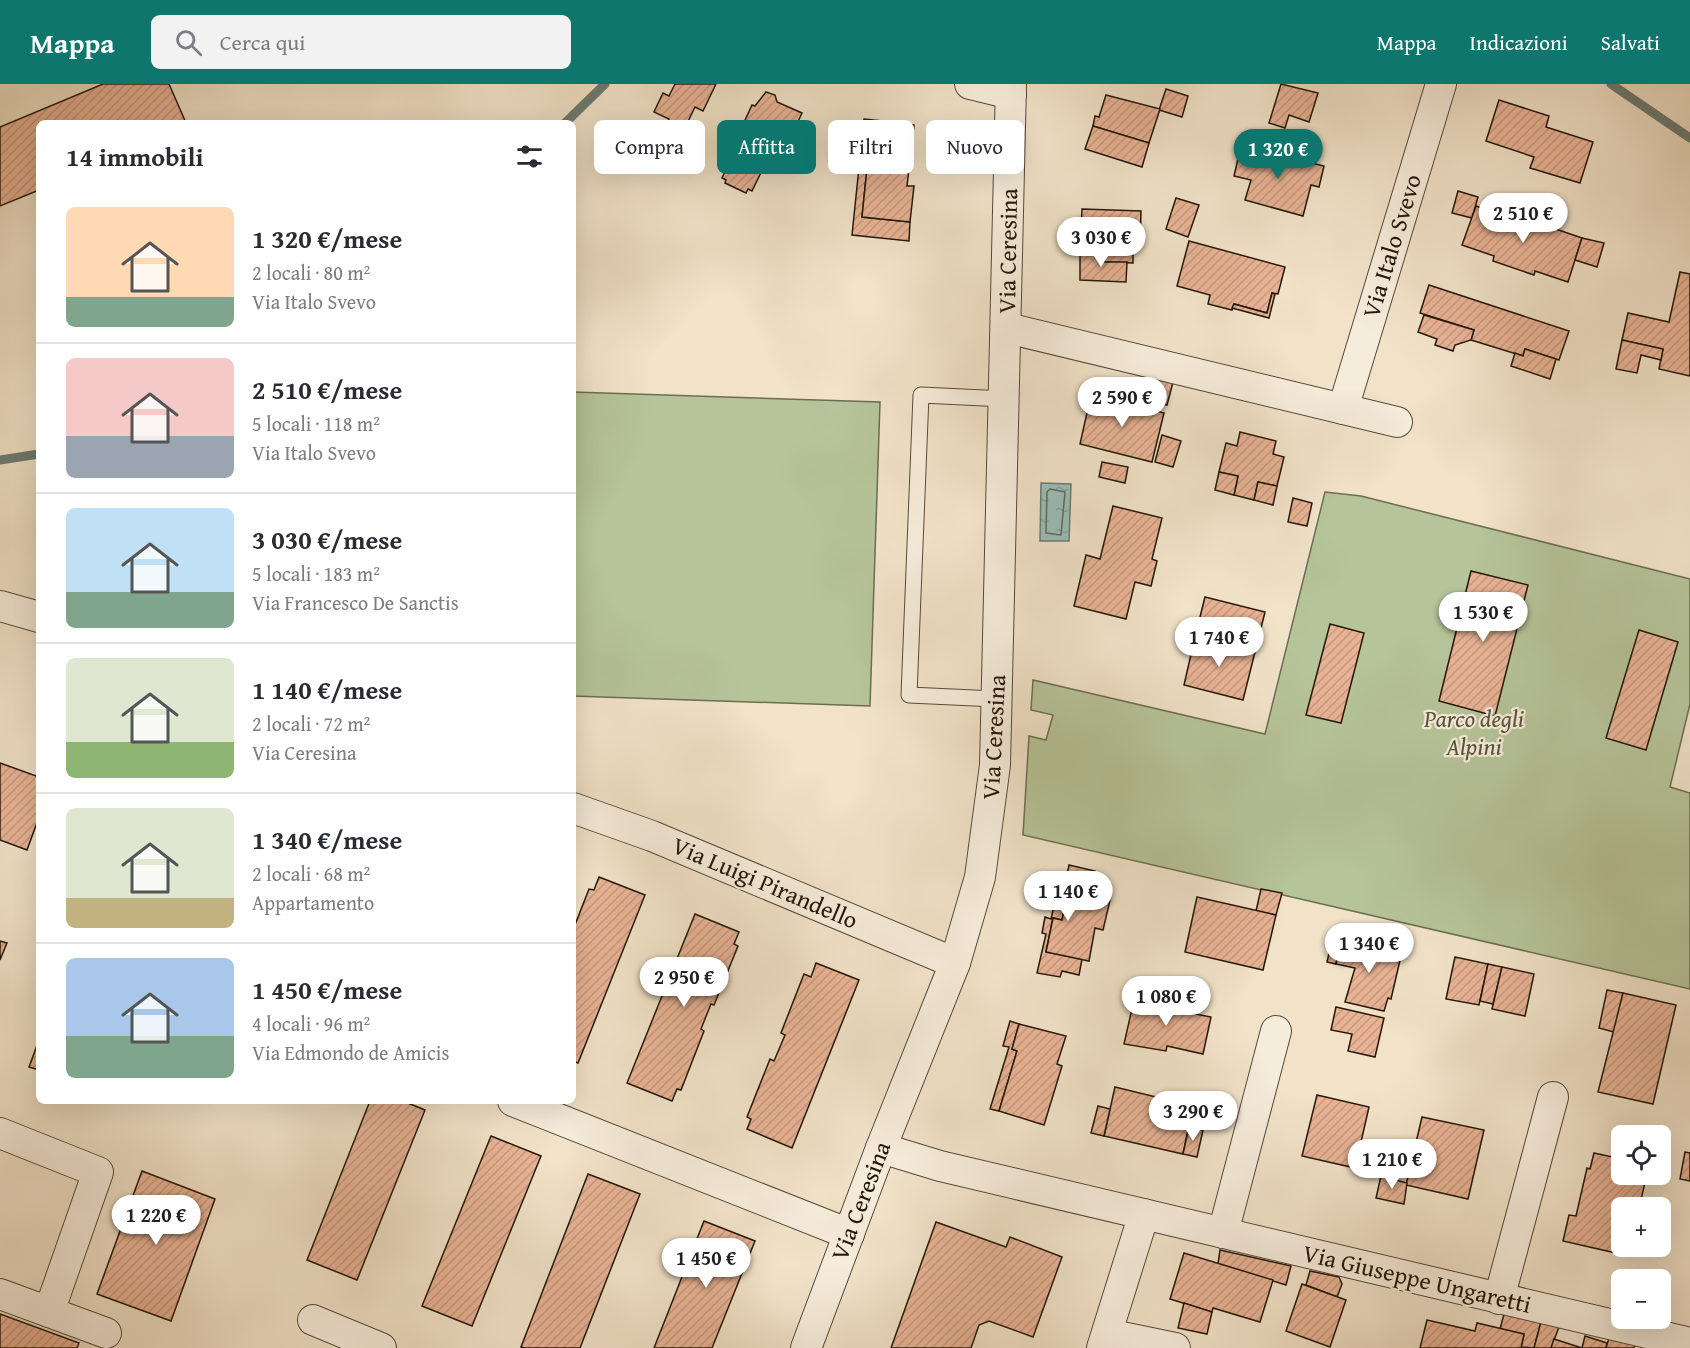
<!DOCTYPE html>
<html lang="it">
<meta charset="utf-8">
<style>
:root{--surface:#fff;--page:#f2f2f3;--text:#2b2b33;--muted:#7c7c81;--line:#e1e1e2;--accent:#0f766e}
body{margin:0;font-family:"Gentium Book Plus",serif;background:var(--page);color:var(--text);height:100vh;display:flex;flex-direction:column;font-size:22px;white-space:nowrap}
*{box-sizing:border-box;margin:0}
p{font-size:20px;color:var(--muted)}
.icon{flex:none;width:33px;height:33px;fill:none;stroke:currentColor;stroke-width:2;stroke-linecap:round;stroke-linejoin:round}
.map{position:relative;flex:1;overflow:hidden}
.side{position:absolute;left:36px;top:36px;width:540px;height:984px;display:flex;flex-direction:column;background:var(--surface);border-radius:9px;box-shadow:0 6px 24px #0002}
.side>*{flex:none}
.banner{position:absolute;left:594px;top:36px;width:570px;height:54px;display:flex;gap:12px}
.controls{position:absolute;left:1611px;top:1041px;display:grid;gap:12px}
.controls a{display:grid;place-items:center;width:60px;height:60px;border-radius:9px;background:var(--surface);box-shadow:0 6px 24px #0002;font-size:30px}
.price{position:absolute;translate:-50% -51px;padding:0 14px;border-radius:21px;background:#fff;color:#222;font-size:20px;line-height:39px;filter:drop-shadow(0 2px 3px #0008)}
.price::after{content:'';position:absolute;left:50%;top:36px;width:18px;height:14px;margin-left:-9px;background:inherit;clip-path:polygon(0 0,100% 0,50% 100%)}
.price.on{background:var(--accent);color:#fff}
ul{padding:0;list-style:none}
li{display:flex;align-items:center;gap:18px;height:150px;padding:0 30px}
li+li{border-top:2px solid var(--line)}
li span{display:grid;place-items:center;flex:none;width:168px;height:120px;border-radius:9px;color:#555}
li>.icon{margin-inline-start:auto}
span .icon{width:72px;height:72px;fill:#fffc;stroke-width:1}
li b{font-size:26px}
h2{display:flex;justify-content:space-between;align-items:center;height:72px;padding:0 30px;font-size:26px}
.pill{padding:0 21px;border-radius:9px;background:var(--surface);box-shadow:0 6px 24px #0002;font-size:21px;line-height:54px}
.pill.on{background:var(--accent);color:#fff}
header{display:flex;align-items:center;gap:36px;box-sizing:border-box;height:84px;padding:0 30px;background:var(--accent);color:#fff}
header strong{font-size:28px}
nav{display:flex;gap:33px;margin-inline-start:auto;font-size:21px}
.search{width:420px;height:54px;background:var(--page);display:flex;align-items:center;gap:15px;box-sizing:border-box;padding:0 21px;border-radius:9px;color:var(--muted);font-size:22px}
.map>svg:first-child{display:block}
</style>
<header>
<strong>Mappa</strong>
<div class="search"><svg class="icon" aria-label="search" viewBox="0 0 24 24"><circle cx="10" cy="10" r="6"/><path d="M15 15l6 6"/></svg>Cerca qui</div>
<nav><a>Mappa</a><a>Indicazioni</a><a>Salvati</a></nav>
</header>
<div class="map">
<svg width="1690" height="1264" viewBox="0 0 1690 1264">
<defs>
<pattern id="water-ripples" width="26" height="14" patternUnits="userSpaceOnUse" patternTransform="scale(1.5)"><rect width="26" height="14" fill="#9bbdb8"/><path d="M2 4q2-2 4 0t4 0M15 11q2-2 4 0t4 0" fill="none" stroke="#85a29d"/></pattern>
<pattern id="building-hatch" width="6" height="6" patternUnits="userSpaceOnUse" patternTransform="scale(1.5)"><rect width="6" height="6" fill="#e8b395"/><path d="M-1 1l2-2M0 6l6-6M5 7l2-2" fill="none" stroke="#c7997f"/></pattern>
</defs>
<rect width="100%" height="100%" fill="#f1e2c8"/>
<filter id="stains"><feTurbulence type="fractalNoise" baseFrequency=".00333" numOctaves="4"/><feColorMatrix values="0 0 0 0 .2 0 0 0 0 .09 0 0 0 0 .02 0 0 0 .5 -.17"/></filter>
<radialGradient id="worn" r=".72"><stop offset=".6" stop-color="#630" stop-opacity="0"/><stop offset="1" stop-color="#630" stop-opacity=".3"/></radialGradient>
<g fill="#b6c499" stroke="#6c6e51" stroke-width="1.5">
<polygon points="573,308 880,318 870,622 573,612"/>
<polygon points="1325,408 1361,412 1690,495 1690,620 1670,703 1690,709 1690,905 1023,751 1029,652 1046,656 1053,631 1031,626 1033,596 1265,650"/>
</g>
<polygon fill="url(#water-ripples)" stroke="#6b7b72" stroke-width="1.5" points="1041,399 1071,400 1069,457 1040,457"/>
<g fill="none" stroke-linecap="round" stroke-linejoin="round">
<polygon stroke="#5e6a60" stroke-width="1.5" points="1050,405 1065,408 1061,451 1046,449 1047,408"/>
<g stroke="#6b7b72" stroke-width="9">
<polyline points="1611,0 1690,54"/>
<polyline points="565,39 605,0"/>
<polyline points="0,376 39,370"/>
</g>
</g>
<g fill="url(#building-hatch)" stroke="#221709" stroke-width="1.5">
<polygon points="103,0 169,0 186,39 39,39 39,106 0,122 0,43"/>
<polygon points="675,0 716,0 703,27 695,23 682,50 666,42 669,35 654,28 663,9 669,12"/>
<polygon points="1281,0 1318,9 1309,38 1289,31 1285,44 1269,39"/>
<polygon points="1166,5 1188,12 1182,33 1159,26"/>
<polygon points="766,8 775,11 777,18 802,29 781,75 770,70 752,107 748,105 746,109 725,99 726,96 722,94 744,47 741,45 752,21 755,22"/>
<polygon points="1106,11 1160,25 1149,59 1093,42 1095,32 1099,33"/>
<polygon points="1499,16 1549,32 1546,43 1593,58 1580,99 1530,84 1534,73 1486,57"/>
<polygon points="864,35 910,40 909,59 870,55 862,133 910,138 909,157 852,151"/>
<polygon points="687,39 697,43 687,65 661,52 666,42 682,50"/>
<polygon points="910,40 914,41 907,102 914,102 910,138 862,133 870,55 909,59"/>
<polygon points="1093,42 1149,59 1142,83 1085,65"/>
<polygon points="1241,62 1324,82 1319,103 1311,101 1303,132 1245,116 1251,96 1234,92"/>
<polygon points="1458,107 1478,113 1472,134 1452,129"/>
<polygon points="1176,114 1199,121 1188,153 1166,145"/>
<polygon points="1476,122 1508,133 1509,129 1582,154 1568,198 1535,187 1534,191 1493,177 1494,172 1462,161"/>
<polygon points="1082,125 1141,127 1140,160 1133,160 1133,179 1104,178 1105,167 1080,166"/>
<polygon points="1582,154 1604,159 1597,183 1575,176"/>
<polygon points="1189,157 1285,183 1278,210 1272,209 1267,229 1234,220 1232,226 1208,220 1210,211 1177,202"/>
<polygon points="1080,166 1105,167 1104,178 1127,178 1126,198 1080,196"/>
<polygon points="1680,188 1690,190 1690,292 1659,285 1663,265 1622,256 1628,229 1669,238"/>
<polygon points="1429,201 1569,247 1559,276 1525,265 1523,272 1471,256 1474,246 1420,229"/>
<polygon points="1272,209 1275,210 1269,234 1232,224 1234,220 1267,229"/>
<polygon points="1424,231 1474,246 1471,256 1455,261 1453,267 1435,261 1437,255 1418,248"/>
<polygon points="1622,256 1663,265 1661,276 1641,271 1637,289 1616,285"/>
<polygon points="1525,265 1556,275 1550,295 1511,282 1515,269 1523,272"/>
<polygon points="1151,292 1173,298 1167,321 1145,316"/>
<polygon points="1091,311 1164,329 1152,378 1080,360"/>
<polygon points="1240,348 1276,357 1273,370 1284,373 1277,402 1258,398 1254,416 1234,411 1238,392 1219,388 1226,359 1237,362"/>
<polygon points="1162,351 1181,357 1173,383 1155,378"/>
<polygon points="1102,378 1128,383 1125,399 1099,393"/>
<polygon points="1219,388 1238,392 1234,411 1215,406"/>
<polygon points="1258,398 1277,402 1273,421 1254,416"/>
<polygon points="1293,414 1312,419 1307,442 1288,438"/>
<polygon points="1113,422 1162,434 1152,475 1157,477 1151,502 1135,498 1126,535 1074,522 1086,471 1100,475"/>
<polygon points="1471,487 1528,501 1495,632 1439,617"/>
<polygon points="1205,513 1265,528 1255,568 1195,553"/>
<polygon points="1330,540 1364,549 1341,639 1306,631"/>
<polygon points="1639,546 1678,558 1646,666 1606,654"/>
<polygon points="1195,553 1255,568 1243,616 1184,601"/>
<polygon points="0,679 39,693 39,733 27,766 0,756"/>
<polygon points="1069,781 1095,787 1093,795 1108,798 1105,811 1069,804 1062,836 1053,834 1046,868 1082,875 1079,891 1062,887 1060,893 1037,889 1046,850 1042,849 1045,833 1051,835 1055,817 1061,818"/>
<polygon points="599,793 645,811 578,979 573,977 573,846 589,805 594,806"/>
<polygon points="1069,804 1111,812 1103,846 1095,844 1089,877 1046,868 1053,834 1062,836"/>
<polygon points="1261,805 1282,809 1276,831 1256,827"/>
<polygon points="1197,813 1276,831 1263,886 1185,868"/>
<polygon points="695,830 739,848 734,860 738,862 714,921 711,920 701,945 704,947 681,1006 677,1005 672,1017 627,999"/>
<polygon points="1334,849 1348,852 1347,856 1342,855 1336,880 1327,878"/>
<polygon points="1342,855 1401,872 1391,915 1388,914 1384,927 1345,918 1355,884 1336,880"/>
<polygon points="0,857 7,859 0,876"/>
<polygon points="1455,873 1488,880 1479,921 1446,915"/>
<polygon points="816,879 859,896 792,1064 747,1045 751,1035 747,1033 770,975 774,977 785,951 781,949 804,890 811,893"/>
<polygon points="1488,880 1502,883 1493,920 1480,917"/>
<polygon points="1502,883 1534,890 1525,932 1492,925"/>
<polygon points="1607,906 1623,909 1614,948 1599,944"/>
<polygon points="1623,909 1676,921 1653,1020 1598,1008"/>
<polygon points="1150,914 1187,922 1185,928 1211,933 1203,970 1167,962 1166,967 1124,960 1134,916 1148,919"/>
<polygon points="1336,923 1384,934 1375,973 1348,967 1352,950 1331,946"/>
<polygon points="1010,937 1019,940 1012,965 1017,967 999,1027 990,1025 1009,963 1003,962"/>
<polygon points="1019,940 1066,952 1057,980 1062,982 1044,1041 999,1027 1017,967 1012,965"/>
<polygon points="39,956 39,986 29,983"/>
<polygon points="1115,1003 1193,1022 1183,1070 1104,1052"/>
<polygon points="1317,1011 1369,1023 1355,1084 1302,1072"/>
<polygon points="370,1017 403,1017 425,1026 357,1196 307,1176"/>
<polygon points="1098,1022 1110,1025 1104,1052 1091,1049"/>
<polygon points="1422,1033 1484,1046 1468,1115 1406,1101"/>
<polygon points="1189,1043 1203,1046 1197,1073 1183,1070"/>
<polygon points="491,1052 541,1072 472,1242 422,1222"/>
<polygon points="1685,1068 1690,1069 1690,1097 1680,1095"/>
<polygon points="1594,1069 1622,1075 1622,1090 1647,1090 1639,1124 1622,1124 1622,1162 1632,1162 1629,1172 1563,1157 1569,1131 1576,1132 1587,1084 1590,1085"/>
<polygon points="142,1087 215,1115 171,1237 97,1210"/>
<polygon points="588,1090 640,1110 580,1264 525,1264 521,1263"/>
<polygon points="1381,1092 1407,1099 1404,1120 1376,1114"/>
<polygon points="704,1137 755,1157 712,1264 654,1264"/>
<polygon points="936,1138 1006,1163 1010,1153 1062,1173 1033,1253 989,1237 979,1241 971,1264 891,1264"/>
<polygon points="1220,1166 1291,1182 1286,1201 1218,1180"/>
<polygon points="1184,1169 1273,1196 1260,1238 1213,1224 1212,1228 1170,1215"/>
<polygon points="1310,1187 1339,1193 1342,1200 1337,1213 1306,1201"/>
<polygon points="1302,1200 1346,1216 1330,1263 1286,1247"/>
<polygon points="1184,1219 1212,1228 1207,1250 1178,1244"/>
<polygon points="0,1230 79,1259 77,1264 0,1264"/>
<polygon points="1504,1230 1541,1238 1534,1264 1521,1263 1524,1250 1500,1245"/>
<polygon points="1427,1236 1475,1247 1477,1239 1524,1250 1521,1264 1420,1264"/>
<polygon points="1541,1238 1559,1243 1551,1264 1534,1264"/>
<polygon points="1585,1252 1607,1259 1606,1264 1582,1264"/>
<polygon points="1609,1254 1635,1259 1634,1264 1606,1264"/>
<polygon points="1554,1255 1582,1264 1583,1264 1551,1264"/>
</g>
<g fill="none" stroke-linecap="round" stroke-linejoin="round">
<defs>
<polyline id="service" points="996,615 909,611 921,311 1005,315"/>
<g id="minor">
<polyline points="970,0 1011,10"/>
<polyline points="1007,244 1397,338"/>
<polyline points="1343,325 1441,0"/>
<polyline points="0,522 39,533"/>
<polyline points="573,724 652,752 955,879"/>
<polyline points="513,1017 849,1150"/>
<polyline points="0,1049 98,1088 49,1228 0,1210"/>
<polyline points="881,1064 940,1082 1690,1259"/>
<polyline points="1223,1149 1276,947"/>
<polyline points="1499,1215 1553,1013"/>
<polyline points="49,1228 106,1249"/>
<polyline points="313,1236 381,1264"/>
<polyline points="1107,1250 1175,1264"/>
<polyline points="806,1264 881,1064 955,879 980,793 995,681 1011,0"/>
<polyline points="1102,1264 1144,1130"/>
</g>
</defs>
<use href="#service" stroke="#564a39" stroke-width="17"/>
<use href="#minor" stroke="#564a39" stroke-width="32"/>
<use href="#service" stroke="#f6ecdb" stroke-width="15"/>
<use href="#minor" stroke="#f6ecdb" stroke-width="30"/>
</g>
<g text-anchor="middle" stroke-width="4.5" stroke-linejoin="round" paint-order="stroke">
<g font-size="24" fill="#221709" stroke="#f6ecdb">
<text transform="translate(1392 162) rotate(-73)" y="8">Via Italo Svevo</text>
<text transform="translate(1008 167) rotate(-89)" y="8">Via Ceresina</text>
<text transform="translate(994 653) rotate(-87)" y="8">Via Ceresina</text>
<text transform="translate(765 799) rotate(23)" y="8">Via Luigi Pirandello</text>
<text transform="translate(861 1117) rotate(-69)" y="8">Via Ceresina</text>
<text transform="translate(1417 1195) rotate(13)" y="8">Via Giuseppe Ungaretti</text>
</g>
<g font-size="24" font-style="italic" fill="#56543b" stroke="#f6ecdb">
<text x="1474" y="643">Parco degli<tspan x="1474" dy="28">Alpini</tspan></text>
</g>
</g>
<rect width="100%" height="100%" filter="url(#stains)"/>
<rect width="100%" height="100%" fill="url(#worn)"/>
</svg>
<div class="controls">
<a><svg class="icon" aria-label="locate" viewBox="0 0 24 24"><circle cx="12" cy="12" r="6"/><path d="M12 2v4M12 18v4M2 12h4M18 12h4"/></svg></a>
<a>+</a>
<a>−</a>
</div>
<b class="price on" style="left:1278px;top:96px">1 320 €</b>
<b class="price" style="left:1523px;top:160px">2 510 €</b>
<b class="price" style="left:1101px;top:184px">3 030 €</b>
<b class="price" style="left:1122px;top:344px">2 590 €</b>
<b class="price" style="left:1483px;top:559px">1 530 €</b>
<b class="price" style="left:1219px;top:584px">1 740 €</b>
<b class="price" style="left:1068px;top:838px">1 140 €</b>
<b class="price" style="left:1369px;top:890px">1 340 €</b>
<b class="price" style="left:684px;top:924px">2 950 €</b>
<b class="price" style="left:1166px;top:943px">1 080 €</b>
<b class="price" style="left:1193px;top:1058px">3 290 €</b>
<b class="price" style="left:1392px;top:1106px">1 210 €</b>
<b class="price" style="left:156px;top:1162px">1 220 €</b>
<b class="price" style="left:706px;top:1205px">1 450 €</b>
<div class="banner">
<a class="pill">Compra</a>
<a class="pill on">Affitta</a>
<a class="pill">Filtri</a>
<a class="pill">Nuovo</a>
</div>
<section class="side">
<h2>14 immobili<svg class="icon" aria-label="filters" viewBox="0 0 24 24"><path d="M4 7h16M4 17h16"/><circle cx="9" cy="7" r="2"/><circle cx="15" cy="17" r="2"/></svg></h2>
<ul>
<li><span style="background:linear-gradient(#ffd9b3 75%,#7fa58c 0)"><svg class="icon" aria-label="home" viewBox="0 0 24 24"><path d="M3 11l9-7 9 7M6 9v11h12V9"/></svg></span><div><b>1 320 €/mese</b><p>2 locali · 80 m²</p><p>Via Italo Svevo</p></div></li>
<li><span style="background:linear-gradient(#f6c9c9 65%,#9aa5b1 0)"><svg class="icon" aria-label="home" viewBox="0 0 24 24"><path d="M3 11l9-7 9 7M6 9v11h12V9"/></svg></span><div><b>2 510 €/mese</b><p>5 locali · 118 m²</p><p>Via Italo Svevo</p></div></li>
<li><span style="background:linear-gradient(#bfe0f5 70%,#7fa58c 0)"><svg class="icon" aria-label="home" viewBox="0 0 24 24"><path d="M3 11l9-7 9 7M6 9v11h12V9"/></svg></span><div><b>3 030 €/mese</b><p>5 locali · 183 m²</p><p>Via Francesco De Sanctis</p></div></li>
<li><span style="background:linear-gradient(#dfe7d0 70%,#8fb573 0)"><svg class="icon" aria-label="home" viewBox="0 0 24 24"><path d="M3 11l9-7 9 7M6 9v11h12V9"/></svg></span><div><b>1 140 €/mese</b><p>2 locali · 72 m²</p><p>Via Ceresina</p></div></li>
<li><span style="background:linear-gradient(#dfe7d0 75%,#c2b280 0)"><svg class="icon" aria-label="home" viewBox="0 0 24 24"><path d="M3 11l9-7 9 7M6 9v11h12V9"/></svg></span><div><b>1 340 €/mese</b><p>2 locali · 68 m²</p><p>Appartamento</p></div></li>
<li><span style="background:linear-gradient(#a9c7e8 65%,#7fa58c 0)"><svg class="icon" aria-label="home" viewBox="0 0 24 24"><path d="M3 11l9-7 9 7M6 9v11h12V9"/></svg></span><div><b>1 450 €/mese</b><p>4 locali · 96 m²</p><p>Via Edmondo de Amicis</p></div></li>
</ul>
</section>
</div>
